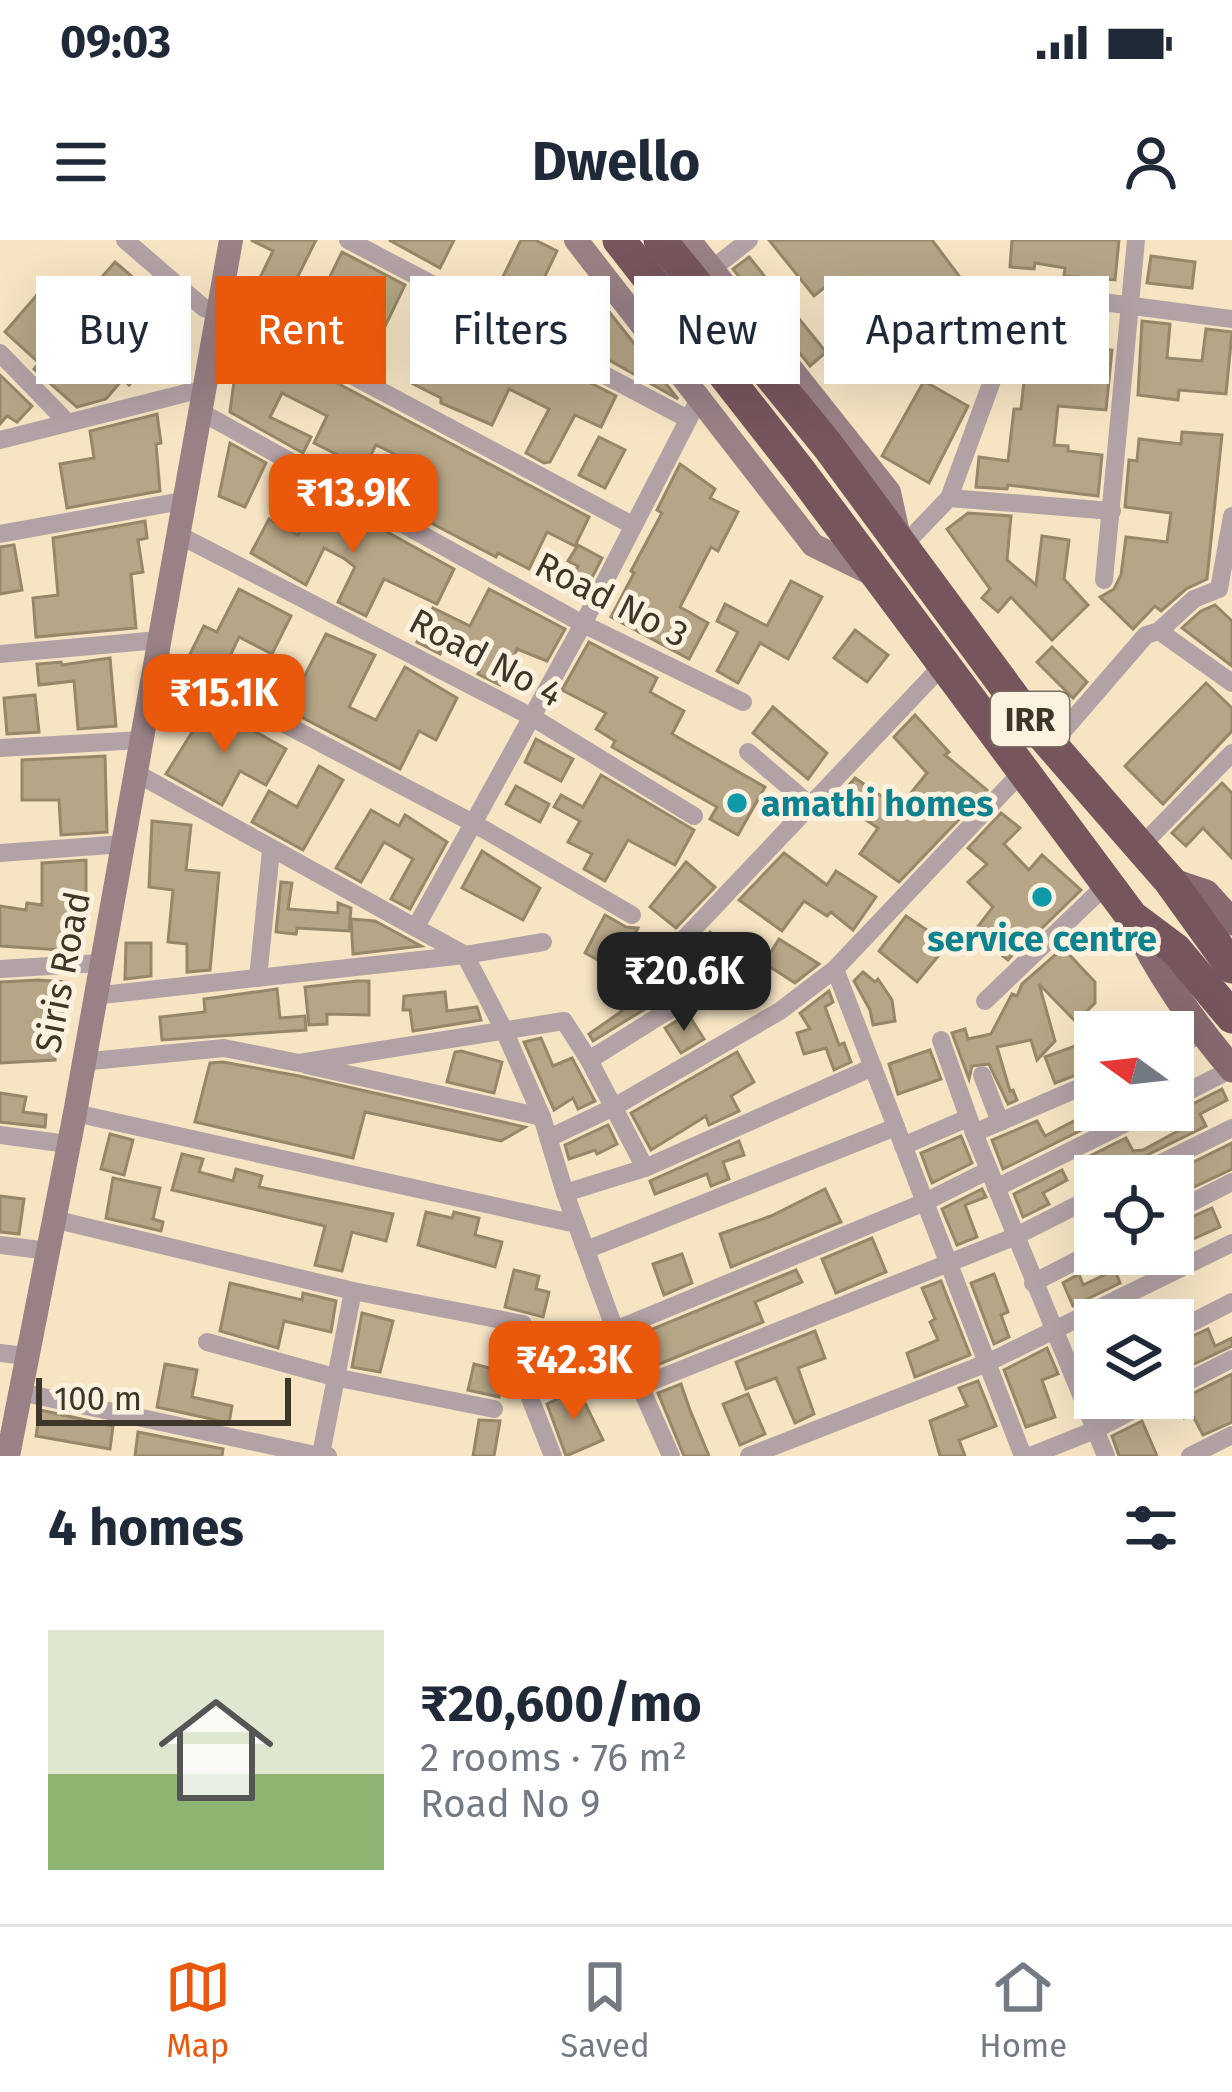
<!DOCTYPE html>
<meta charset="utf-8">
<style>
:root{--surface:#fff;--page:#f6f6f7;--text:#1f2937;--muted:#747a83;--line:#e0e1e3;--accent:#ea580c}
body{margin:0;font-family:"Fira Sans",sans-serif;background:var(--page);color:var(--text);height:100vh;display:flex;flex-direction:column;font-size:45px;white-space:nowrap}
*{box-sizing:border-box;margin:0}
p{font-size:39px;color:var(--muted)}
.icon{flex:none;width:66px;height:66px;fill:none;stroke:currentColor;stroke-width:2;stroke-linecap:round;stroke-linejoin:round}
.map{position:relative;height:1216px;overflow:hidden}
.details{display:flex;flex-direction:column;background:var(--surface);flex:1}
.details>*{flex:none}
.guide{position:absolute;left:36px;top:36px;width:1161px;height:108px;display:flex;gap:24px}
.needle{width:78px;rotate:285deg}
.fabs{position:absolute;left:1074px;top:771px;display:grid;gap:24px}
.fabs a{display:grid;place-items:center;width:120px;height:120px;border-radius:0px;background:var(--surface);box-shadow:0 12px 48px #0002;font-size:60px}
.scale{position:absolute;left:36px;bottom:30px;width:255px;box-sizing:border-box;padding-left:12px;border:6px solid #3d3629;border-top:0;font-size:33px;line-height:42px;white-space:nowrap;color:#3d3629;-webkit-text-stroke:9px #fdf2df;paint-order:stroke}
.price{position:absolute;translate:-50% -102px;padding:0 27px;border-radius:24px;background:var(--accent);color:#fff;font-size:39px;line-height:78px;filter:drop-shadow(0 3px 6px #0008)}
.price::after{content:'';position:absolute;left:50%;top:72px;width:36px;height:27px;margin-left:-18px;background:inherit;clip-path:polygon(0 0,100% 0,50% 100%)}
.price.on{background:#222;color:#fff}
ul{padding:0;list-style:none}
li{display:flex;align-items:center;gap:36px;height:300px;padding:0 48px}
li+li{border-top:3px solid var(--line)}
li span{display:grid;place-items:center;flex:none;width:336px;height:240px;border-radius:0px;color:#555}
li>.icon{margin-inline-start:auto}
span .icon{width:144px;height:144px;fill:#fffc;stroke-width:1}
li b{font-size:51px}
h2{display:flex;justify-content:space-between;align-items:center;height:144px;padding:0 48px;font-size:51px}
.chip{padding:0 42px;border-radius:0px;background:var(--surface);box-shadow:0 12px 48px #0002;font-size:42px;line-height:108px}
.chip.on{background:var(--accent);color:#fff}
.status{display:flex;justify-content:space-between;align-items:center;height:84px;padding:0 60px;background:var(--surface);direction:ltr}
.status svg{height:33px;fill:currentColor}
header{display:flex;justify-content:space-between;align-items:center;height:156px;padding:0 48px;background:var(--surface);font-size:54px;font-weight:700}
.tabs{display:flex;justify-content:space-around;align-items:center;height:168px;border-top:3px solid var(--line);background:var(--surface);font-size:33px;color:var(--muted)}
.tabs a{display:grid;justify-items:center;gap:6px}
.tabs .on{color:var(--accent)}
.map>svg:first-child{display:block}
</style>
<div class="status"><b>09:03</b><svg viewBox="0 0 49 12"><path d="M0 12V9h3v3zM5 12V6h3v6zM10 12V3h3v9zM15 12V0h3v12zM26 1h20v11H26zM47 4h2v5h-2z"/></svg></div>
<header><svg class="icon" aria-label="menu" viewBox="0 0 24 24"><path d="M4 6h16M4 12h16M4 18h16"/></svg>Dwello<svg class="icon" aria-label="person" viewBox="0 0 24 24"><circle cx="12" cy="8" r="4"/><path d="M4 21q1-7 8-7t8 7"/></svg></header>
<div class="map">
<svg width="1232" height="1216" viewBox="0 0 1232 1216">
<rect width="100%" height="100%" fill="#f6e4c3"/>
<g fill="#b6a586" stroke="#978769" stroke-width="3">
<polygon points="251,0 316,0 295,42 321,55 342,12 405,45 367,124 347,114 348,111 248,62 273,11"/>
<polygon points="389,0 454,0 440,28"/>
<polygon points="521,0 535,0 557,11 544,38 580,57 587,44 678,159 494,55"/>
<polygon points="769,0 932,0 965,44 956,50 969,58 905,107 889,86 878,95 835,39 814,56"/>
<polygon points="1012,0 1119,0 1115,40 1064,36 1065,28 1035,23 1034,29 1010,27"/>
<polygon points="1151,16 1195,22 1192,48 1147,43"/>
<polygon points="749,17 826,112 810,126 733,29"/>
<polygon points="115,22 187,84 129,145 123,139 106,159 77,167 34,129 39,123 5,92 44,47 69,70 39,103 71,133 75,131 110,90 79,63"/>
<polygon points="970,59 1001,78 981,132 941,107"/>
<polygon points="456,72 485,87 464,128 489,140 509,101 616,156 601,187 575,175 550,222 544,223 526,213 549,169 509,149 492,185 441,163 441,158 413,144"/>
<polygon points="1085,80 1104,82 1101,109 1112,110 1106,170 1058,166 1054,205 1068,206 1068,211 1102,215 1098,256 1008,245 1007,249 976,247 979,217 1008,221 1014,169 1021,169 1025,132 1035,133 1038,104 1082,109"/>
<polygon points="1142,81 1170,84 1167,118 1202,121 1206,89 1232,92 1226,154 1179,150 1178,160 1138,155"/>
<polygon points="243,93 589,277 575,306 547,292 529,329 498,313 496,317 391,262 411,222 376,205 356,243 342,235 350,221 314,203 327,176 282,153 270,177 311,197 303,213 230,172 236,126 228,122"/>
<polygon points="0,135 32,166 17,182 7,176 0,184"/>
<polygon points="924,141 968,166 929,243 882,216"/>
<polygon points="157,174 161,203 156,204 160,251 67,268 60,224 94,218 90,191"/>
<polygon points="1182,192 1222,195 1207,339 1186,349 1161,371 1155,366 1133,389 1100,357 1114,349 1121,335 1126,297 1167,302 1171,273 1125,267 1129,220 1137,221 1139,199 1181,204"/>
<polygon points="599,197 625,210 605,248 579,235"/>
<polygon points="230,203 266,223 245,267 219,256"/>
<polygon points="680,224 715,249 710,258 738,272 718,311 711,307 680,367 708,383 689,419 611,377 634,333 631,331 662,273 657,270"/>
<polygon points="317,259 342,272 344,268 454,329 437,364 384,339 366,376 338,362 355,327 345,319 324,308 306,345 251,313 269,279 298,295"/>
<polygon points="968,273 1011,276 1007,320 1036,345 1042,296 1069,300 1064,339 1088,365 1052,400 1011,357 998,372 982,358 990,349 947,289"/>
<polygon points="145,281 147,298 138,300 143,332 131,334 136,388 36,397 33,358 58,355 53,298"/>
<polygon points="14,305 22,350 0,354 0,307"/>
<polygon points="578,305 602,318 582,357 565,348 578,326 568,321"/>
<polygon points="791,341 822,357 788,419 760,403 738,443 717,431 738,392 717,381 725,364 767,386"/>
<polygon points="239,349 291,376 272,414 239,397 221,435 188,418 204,386 217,392"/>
<polygon points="489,349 565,389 547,421 517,409 500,445 478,434 480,429 442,409 440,414 417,402 433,368 470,386"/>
<polygon points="1215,365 1232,381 1232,426 1182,388 1201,371"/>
<polygon points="855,390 888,415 867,442 834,418"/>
<polygon points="326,394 375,415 349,467 376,480 405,427 457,458 436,500 419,491 400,529 256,453 270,425 302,441"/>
<polygon points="589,402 657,438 650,452 684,471 672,494 765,547 738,595 710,579 717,567 612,507 615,501 596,489 606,473 562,450"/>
<polygon points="1052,407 1087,442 1073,458 1037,422"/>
<polygon points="110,418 116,486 78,489 74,441 39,445 37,424 61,422 62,425"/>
<polygon points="1206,443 1232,468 1232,491 1163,564 1125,526"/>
<polygon points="35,455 39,492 7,494 4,458"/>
<polygon points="209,465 286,509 266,545 240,531 222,565 166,534"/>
<polygon points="773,467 827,513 808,539 753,493"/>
<polygon points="915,475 949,512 945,515 987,550 899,642 860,614 878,588 836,560 855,538 899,568 927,533 894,497"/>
<polygon points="536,499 573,519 561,541 525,522"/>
<polygon points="105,516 107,592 61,595 59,560 22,560 22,520"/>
<polygon points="319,526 343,540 303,610 252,582 269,551 297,567"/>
<polygon points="601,535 694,590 675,625 628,600 605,641 584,629 592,614 568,602 580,581 554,567 561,555 583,567"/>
<polygon points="1222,543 1232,553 1232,618 1203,588 1186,606 1172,593"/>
<polygon points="516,546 549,564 540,582 506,564"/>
<polygon points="371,570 399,586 405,575 447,602 410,669 391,659 413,619 384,602 361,642 336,628"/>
<polygon points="1001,573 1020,588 1004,604 1029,630 1042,615 1081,650 1037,693 1034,690 1008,720 973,693 993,667 968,642 987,624 968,608"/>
<polygon points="152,581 191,585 186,630 219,633 210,730 187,732 187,704 168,702 173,650 149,647"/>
<polygon points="482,611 540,648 523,680 462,648"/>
<polygon points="784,613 827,645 836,631 876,657 853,690 831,672 827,676 804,661 782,691 739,660"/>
<polygon points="86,620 86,660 75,711 0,706 0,666 26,670 27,663 42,665 42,623"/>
<polygon points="686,622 715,647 676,688 650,667"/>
<polygon points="281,642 292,643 288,669 338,673 338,663 351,668 349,691 297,688 296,694 276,692"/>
<polygon points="605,675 626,687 638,688 616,730 585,713"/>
<polygon points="906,676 948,704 917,742 879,711"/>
<polygon points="351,679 375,681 421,706 353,714"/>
<polygon points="710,692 737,712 727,724 694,749 677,726 689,715 710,726 715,718 700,706"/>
<polygon points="779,699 819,724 795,743 764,723"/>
<polygon points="126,703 151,703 151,736 125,739"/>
<polygon points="1063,708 1095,742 1095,763 1076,782 1039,744 1055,801 1037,820 1031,800 997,807 1010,851 1013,850 1017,860 1008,864 989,824 972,826 969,839 952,793 965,789 968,799 991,794 1012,754 1017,756 1022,744"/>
<polygon points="652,715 649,728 619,766 605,746"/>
<polygon points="863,732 875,742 878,739 892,760 895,781 873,785 870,770 854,741"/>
<polygon points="38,740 67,742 60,789 54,788 55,820 0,823 0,742"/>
<polygon points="357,741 369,741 369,775 327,774 327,784 309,785 305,747"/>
<polygon points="655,741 666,756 593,801 589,794 622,771 619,767"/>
<polygon points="277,749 280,778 305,776 306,790 162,800 160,777 205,772 204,759"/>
<polygon points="829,751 833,762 825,767 839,805 844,803 851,822 834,830 826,808 804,814 797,793 810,789 800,773"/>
<polygon points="445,752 447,771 477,767 481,780 413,791 410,770 403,770 404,756"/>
<polygon points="688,774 704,799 681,813 665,788"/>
<polygon points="541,798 553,826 572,818 595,861 578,869 573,858 554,870 524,802"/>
<polygon points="1095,799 1095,828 1055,843 1045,817"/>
<polygon points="930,810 941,839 898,854 889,824"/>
<polygon points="461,811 502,822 494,853 447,842 455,812"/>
<polygon points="737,812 754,842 731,856 739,871 709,885 706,876 651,910 631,873"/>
<polygon points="223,822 299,836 525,887 501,901 365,872 353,918 195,882 210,823"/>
<polygon points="1222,849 1227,860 1200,874 1206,886 1129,924 1122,936 1098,936 1088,917 1126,898 1133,911 1143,910 1187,886 1179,871"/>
<polygon points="0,853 26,857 23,872 46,875 45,887 0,882"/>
<polygon points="1095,870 1122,870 1003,929 992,900 1037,881 1045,896"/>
<polygon points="608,885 617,904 597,914 595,910 569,919 565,905"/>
<polygon points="110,894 133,900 124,935 101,929"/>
<polygon points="961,896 972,923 932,943 921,913"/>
<polygon points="739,901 744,915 723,922 729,939 711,946 707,934 655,954 650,941"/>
<polygon points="1232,903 1232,929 1173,957 1173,936 1165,936"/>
<polygon points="182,914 203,919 199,932 233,941 236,929 262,936 259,947 393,974 386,1001 352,992 342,1031 315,1025 325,986 172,950"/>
<polygon points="1062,930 1067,940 1043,953 1049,964 1023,977 1014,954"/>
<polygon points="113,938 160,948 153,979 163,982 161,991 106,978"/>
<polygon points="825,949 841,982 731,1027 720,994 771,976"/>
<polygon points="982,949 986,957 965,965 977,997 957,1005 942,969"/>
<polygon points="0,956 24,959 19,994 0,992"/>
<polygon points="1212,968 1220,987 1182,1004 1186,1011 1157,1025 1152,1014 1173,1014 1173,985"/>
<polygon points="426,972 452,978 454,972 479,978 475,995 502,1002 495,1027 418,1005"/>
<polygon points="872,998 886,1032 836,1053 822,1019"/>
<polygon points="682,1014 692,1043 664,1055 653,1024"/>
<polygon points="514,1030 539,1036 536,1049 549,1052 543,1077 505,1067"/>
<polygon points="796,1030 802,1042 755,1062 763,1082 647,1129 633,1097"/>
<polygon points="1115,1030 1120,1043 1073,1066 1063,1043 1079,1034 1083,1045"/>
<polygon points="994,1034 1008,1072 1001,1075 1009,1097 994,1104 971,1043"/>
<polygon points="941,1041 970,1115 915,1137 907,1113 938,1100 930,1082 935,1079 922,1048"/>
<polygon points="230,1043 302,1060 303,1053 336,1061 331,1092 284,1081 278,1108 220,1091"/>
<polygon points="362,1073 393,1081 380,1132 352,1127"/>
<polygon points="589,1085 601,1111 575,1123 563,1097"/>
<polygon points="1208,1089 1215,1106 1232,1098 1232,1106 1173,1134 1173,1105"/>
<polygon points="815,1091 825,1118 798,1128 814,1174 795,1183 776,1138 746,1149 736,1122"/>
<polygon points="1047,1108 1058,1134 1042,1140 1055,1177 1026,1187 1004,1130"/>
<polygon points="165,1124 197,1130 192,1157 232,1166 229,1183 157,1167"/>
<polygon points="474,1124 505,1132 499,1157 468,1150"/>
<polygon points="1232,1134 1232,1182 1203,1195 1192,1174 1184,1178 1176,1162"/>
<polygon points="978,1141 996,1186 959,1200 965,1216 940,1216 930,1181 967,1166 959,1148"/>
<polygon points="681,1144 690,1170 709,1216 684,1216 658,1153"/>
<polygon points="578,1149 603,1200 566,1216 547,1164"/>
<polygon points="748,1154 765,1194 740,1205 723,1164"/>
<polygon points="40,1170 113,1186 110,1209 36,1196"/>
<polygon points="479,1180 500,1181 494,1216 473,1216"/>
<polygon points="1142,1181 1157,1216 1119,1216 1112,1196"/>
<polygon points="138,1192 223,1209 222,1216 135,1216"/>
</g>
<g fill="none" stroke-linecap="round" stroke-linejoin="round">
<g stroke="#b3a2a5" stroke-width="18">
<polyline points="125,0 204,68 248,80 632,285"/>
<polyline points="348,0 688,179"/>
<polyline points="712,29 749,0"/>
<polyline points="0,113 67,182"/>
<polyline points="201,172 583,384 743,462"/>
<polyline points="0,200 190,152"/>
<polyline points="949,258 1112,271"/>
<polyline points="0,294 182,261"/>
<polyline points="177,294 532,477 694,576"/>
<polyline points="902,307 949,258 1017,73 1030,60 1065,57 1232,79"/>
<polyline points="1104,340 1136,0"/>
<polyline points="1159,391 1232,443"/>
<polyline points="0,414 159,400"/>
<polyline points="157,417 473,583 632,675"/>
<polyline points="1050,506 1146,395 1159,391 1194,359 1219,349 1232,276"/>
<polyline points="0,508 142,500"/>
<polyline points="748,512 809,564"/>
<polyline points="136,533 465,715 503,788 542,877 565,953 615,1090 671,1216"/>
<polyline points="1140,607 1232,513"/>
<polyline points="0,613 124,604"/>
<polyline points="417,685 583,384 700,157"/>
<polyline points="0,729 100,723"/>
<polyline points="835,729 1023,1216"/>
<polyline points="258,738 271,610"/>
<polyline points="93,756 465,715 543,702"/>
<polyline points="985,761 1107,644"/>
<polyline points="941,800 974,893"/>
<polyline points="1173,807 1203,794"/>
<polyline points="589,820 682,762 682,754 662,728 664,720 942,426"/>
<polyline points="81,822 224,808 299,823 564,781 589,820 645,928"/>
<polyline points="306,825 542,877"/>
<polyline points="982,835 1000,882"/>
<polyline points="1095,841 974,893 1106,1216"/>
<polyline points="1173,859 1232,829"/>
<polyline points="75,873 576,984"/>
<polyline points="0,895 67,904"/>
<polyline points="549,898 614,867 780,771 835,729 1023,531"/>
<polyline points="903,906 968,878"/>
<polyline points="1135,936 1232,888"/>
<polyline points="996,948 1152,870"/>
<polyline points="565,953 645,928 873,827"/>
<polyline points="1173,972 1232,942"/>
<polyline points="53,979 353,1051 523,1084 527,1096 524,1143 553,1216"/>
<polyline points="0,1005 49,1011"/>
<polyline points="586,1010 896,887"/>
<polyline points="1033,1043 1095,1011"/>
<polyline points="615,1090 925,962 987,931"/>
<polyline points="1173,1092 1232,1062"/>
<polyline points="207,1102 334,1137 494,1169"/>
<polyline points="0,1113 27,1116"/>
<polyline points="640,1146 1014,997 1095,956"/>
<polyline points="1173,1149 1232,1119"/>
<polyline points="20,1152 320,1216"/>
<polyline points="328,1216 321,1214 353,1051"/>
<polyline points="749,1216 987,1123 1232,1003"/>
<polyline points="1030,1216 1095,1190 1156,1158"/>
<polyline points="1190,1216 1232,1195"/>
</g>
<g stroke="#998186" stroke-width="24">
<polyline points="576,0 813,305 876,336"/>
<polyline points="689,0 889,252 898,293"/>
<polyline points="8,1216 75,873 231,0"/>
</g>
<g stroke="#876a6f" stroke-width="27">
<polyline points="1170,641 1206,653 1232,682"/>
<path d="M1132,677C1157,733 1193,782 1232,829"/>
</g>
<g stroke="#76555c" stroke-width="33">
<polyline points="619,0 802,234 1132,677 1176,710 1232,777"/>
<polyline points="660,0 828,206 1033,484 1170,641 1232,727"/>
</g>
</g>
<g fill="#0f9aa8" stroke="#fdf2df" stroke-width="4.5">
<circle cx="737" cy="563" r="12"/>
<circle cx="1042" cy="657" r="12"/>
</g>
<g text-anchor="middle" stroke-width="10" stroke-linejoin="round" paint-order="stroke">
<rect fill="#fdf2df" stroke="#776e60" stroke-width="3" x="991" y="452" width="78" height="54" rx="9"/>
<g font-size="33" font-weight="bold" fill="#3d3629">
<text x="1030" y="491">IRR</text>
</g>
<g font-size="36" fill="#3d3629" stroke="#fdf2df">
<text transform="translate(612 359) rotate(27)" y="13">Road No 3</text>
<text transform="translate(486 417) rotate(28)" y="13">Road No 4</text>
<text transform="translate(62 732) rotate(-79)" y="13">Siris Road</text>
</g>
<g font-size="36" font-weight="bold" fill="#0d838f" stroke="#fdf2df" text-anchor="start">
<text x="761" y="576">amathi homes</text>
<text x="1042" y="711" text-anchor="middle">service centre</text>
</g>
</g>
</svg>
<div class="fabs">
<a><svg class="needle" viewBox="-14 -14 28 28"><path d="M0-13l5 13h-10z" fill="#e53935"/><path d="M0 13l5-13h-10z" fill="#747a83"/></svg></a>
<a><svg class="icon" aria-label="locate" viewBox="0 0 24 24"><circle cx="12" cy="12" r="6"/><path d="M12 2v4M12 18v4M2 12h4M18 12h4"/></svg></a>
<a><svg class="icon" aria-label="layers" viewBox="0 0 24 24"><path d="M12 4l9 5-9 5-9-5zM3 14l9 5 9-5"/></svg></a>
</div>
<div class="scale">100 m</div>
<b class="price" style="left:353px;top:316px">₹13.9K</b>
<b class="price" style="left:224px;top:516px">₹15.1K</b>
<b class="price on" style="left:684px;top:794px">₹20.6K</b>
<b class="price" style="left:574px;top:1183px">₹42.3K</b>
<div class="guide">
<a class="chip">Buy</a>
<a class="chip on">Rent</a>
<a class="chip">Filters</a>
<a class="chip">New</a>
<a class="chip">Apartment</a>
</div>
</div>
<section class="details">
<h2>4 homes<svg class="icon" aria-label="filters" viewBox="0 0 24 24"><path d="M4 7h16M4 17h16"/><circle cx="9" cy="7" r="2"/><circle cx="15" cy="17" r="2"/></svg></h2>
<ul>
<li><span style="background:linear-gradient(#dfe7d0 60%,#8fb573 0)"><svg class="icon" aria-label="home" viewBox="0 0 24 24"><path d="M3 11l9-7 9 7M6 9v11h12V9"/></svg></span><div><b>₹20,600/mo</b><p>2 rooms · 76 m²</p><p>Road No 9</p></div></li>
</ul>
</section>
<nav class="tabs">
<a class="on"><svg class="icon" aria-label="map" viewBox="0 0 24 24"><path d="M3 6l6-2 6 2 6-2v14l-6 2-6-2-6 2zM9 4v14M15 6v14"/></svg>Map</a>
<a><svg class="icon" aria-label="saved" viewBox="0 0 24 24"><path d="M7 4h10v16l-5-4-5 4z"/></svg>Saved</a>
<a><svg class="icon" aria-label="home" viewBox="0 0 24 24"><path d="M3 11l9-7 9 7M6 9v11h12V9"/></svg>Home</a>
</nav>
